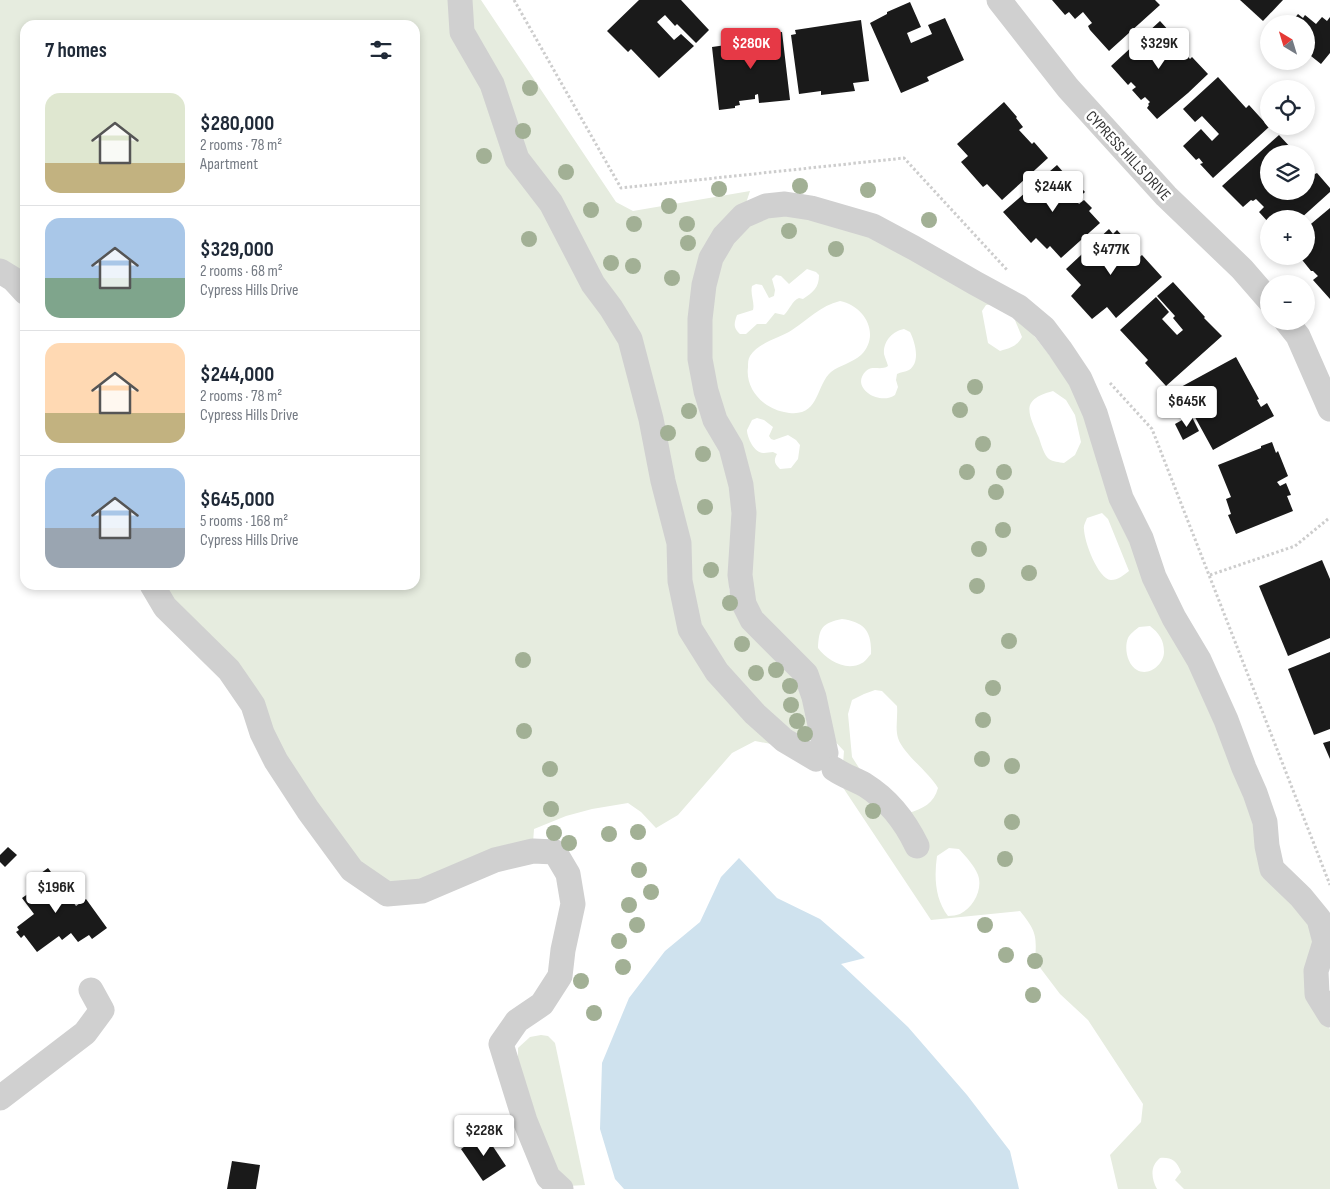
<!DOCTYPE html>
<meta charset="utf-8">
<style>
:root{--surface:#fff;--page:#f2f2f3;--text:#1f2937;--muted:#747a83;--line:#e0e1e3;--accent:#e63946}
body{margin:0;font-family:"Sofia Sans Condensed",sans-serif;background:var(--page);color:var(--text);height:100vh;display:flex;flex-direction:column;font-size:19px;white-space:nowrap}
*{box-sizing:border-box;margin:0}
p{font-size:16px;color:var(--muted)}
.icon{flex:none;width:28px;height:28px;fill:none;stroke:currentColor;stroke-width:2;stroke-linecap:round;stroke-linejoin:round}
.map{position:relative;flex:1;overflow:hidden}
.details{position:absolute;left:20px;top:20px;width:400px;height:570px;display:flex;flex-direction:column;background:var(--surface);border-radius:15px;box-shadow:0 2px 8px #0003}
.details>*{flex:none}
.needle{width:32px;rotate:322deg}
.fabs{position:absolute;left:1260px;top:15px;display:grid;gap:10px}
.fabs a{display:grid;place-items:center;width:55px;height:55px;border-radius:50%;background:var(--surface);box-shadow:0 2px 8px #0003;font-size:25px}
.price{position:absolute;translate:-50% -42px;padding:0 11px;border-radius:5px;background:#fff;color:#222;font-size:16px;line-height:32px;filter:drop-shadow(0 1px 2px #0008)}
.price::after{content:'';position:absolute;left:50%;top:30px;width:15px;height:11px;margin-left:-8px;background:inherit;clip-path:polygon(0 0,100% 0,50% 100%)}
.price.current{background:var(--accent);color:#fff}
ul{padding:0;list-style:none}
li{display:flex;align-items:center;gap:15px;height:125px;padding:0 25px}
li+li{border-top:1px solid var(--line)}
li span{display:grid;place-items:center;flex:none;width:140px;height:100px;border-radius:15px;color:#555}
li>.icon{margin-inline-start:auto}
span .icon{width:60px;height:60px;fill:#fffc;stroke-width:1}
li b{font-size:21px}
h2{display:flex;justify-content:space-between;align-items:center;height:60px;padding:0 25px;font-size:21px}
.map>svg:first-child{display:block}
</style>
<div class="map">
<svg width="1330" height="1189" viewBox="0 0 1330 1189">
<rect width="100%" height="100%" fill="#fff"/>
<g fill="#e6ecdf" fill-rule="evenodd">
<polygon points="0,0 452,0 453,20 619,333 667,523 677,604 782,746 755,741 732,753 678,815 656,828 641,812 628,803 592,809 566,816 534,829 533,843 400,886 367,875 159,585 415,585 415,25 25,25 25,282 0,265"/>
<polygon points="469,0 481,0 616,202 633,211 750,191 745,206 703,255 718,441 735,503 729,589 736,612 799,679 811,724 807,741 756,705 699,630 648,369 529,156 471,29"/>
<path d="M789,211L860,232L1016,313L1070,381L1169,621L1224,745L1312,921L1324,1021L1330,1029V1189H1184L1175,1180L1181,1172C1177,1161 1171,1157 1160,1158C1150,1166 1151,1178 1157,1189H1118L1110,1155L1141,1122L1143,1104L1088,1020L1060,994L1035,961C1037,935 1036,931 1020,911L931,920L838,780L843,764L844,751L830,736L765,623L747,588L721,416L706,363L718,265L740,228ZM807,269L816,272L819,275C819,288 813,292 803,299L799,298C792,301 790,309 784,315L775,313L766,324H757L746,334H740C733,327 734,324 737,315L753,310C755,302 750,295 752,286L756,284L762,285L769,298L774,296L775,290L772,279L776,275L781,276L789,284ZM840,301C865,306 881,335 861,355C852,363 840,365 831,372C815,386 820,420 784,412C763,408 745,389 748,367C748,363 748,359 750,356C759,342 780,338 792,330C809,319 820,306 840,301ZM995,304L1012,313L1022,337C1017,346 1011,348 1000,351L988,343L982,311L986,305ZM904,329L910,332C915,342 921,362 909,370C905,372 901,372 897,374L896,380L898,387L895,395C880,406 849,388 866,371C872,365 881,371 888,366C887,362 885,358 884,354C883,341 893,331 904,329ZM1053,391L1066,400L1075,415L1081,442L1075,455L1064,463C1059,462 1053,462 1049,459C1044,455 1041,444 1039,438C1028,412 1020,400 1053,391ZM757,418L764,420L773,427L769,436L771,439L774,440L788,435L796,440L800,445L798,459L791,468L780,469C775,464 773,461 777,454L773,452C770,452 767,453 764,453C755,454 747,438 747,430L752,420ZM1102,513L1108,519L1129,571C1124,575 1118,580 1111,580C1098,579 1084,541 1084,529C1083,526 1086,521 1087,518ZM842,619C864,622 872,631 871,654C868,657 865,662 862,663C846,672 827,660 818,648C819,628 822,623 842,619ZM1150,626C1159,633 1164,640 1164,652C1164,664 1149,677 1137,670C1127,664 1124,648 1128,638C1130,634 1135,630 1139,627ZM875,690L882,691L897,706C898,717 895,728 898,738C903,754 929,772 938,788C934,803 923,809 908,813L861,771L852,757L848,714L852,700L864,694ZM949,848L959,849C966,857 974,865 978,875C983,889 974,907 960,914C957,915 952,916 948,916C935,899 934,877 937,856Z"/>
<polygon points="541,1035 548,1036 555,1043 585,1185 568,1186 552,1167 518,1059 518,1048 530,1037"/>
</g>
<polygon fill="#cfe2ee" points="739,858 777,898 820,919 865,958 841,964 908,1027 967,1095 1010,1151 1019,1189 624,1189 615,1179 600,1129 602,1063 629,998 665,951 700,922 721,877"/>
<g fill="#1a1a1a">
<polygon points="639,0 681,0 709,30 696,43 677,24 675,26 665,15 657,22 674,40 681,34 694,46 659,78 631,49 628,52 607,31"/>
<polygon points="1052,0 1155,0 1160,5 1109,51 1090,30 1088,26 1092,23 1083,12 1075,19 1069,12 1065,15"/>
<polygon points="1240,0 1283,0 1263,21"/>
<polygon points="910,2 921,27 907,33 911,43 932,34 928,25 945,18 964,60 927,77 929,81 901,93 870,23 887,14 887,12"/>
<polygon points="1298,14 1303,18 1305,15 1316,24 1322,17 1327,21 1330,17 1330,53 1321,64 1306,52 1306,24 1290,24"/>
<polygon points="861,20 869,81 853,83 855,91 821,95 821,91 799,94 791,35 796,34 795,30"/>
<polygon points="1160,21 1180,43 1178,45 1190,59 1192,57 1208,74 1188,93 1157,119 1147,108 1149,105 1148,104 1150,102 1145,97 1141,100 1132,90 1136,87 1131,82 1128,85 1111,66"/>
<polygon points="771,30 772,33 782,32 790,100 759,103 758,94 755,95 755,99 739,101 740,105 735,106 735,108 719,110 712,47 726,45 725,40 744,38 743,34"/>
<polygon points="1218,77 1246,108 1249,105 1269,127 1213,178 1200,164 1203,163 1199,158 1196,160 1183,146 1201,129 1212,141 1219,134 1202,116 1195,122 1183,109"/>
<polygon points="1004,102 1017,117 1016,118 1023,127 1019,130 1032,144 1034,142 1048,158 1002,200 987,184 983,187 961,162 968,156 957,144"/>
<polygon points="1279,135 1292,149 1290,152 1292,154 1269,154 1269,191 1306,191 1306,165 1315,174 1317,173 1330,188 1330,192 1300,219 1269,219 1269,223 1259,212 1264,207 1256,199 1253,201 1251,200 1243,207 1222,186"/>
<polygon points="1057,165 1064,173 1066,172 1085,192 1076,200 1079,204 1084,200 1092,208 1089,211 1100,223 1061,258 1050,246 1047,249 1036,238 1031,243 1003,212"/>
<polygon points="1330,208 1330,299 1313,280 1318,276 1313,271 1311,271 1299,256 1306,256 1306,228"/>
<polygon points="1109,229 1113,234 1117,230 1128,242 1125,245 1137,259 1142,255 1162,277 1116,318 1107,307 1092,319 1071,296 1081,285 1066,269"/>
<polygon points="1173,282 1205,317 1204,318 1222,336 1166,386 1145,363 1148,360 1120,330 1156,297 1169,312 1162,319 1177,335 1183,330 1173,318 1175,316 1157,296"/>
<polygon points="1236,357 1259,399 1257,400 1261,407 1267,403 1274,416 1213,450 1179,388"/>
<polygon points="1191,415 1199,431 1183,440 1175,424"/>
<polygon points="1272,442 1276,453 1278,451 1288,476 1277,482 1280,486 1286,483 1291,495 1287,496 1293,511 1236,534 1228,515 1231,514 1226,499 1231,497 1218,465 1261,448 1261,446"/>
<polygon points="1322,560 1330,579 1330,638 1288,656 1259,586"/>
<polygon points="1330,652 1330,729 1314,735 1288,669"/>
<polygon points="1330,741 1330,759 1323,743"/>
<polygon points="8,847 17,855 5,867 0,862 0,855"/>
<polygon points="48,868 76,906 86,899 107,928 92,939 89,935 78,942 71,933 62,940 59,936 37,952 24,935 21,938 16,932 19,930 17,927 34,914 22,898 32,891 27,883"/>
<polygon points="484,1133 506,1166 483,1181 461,1149"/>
<polygon points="232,1161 260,1165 256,1189 227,1189"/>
</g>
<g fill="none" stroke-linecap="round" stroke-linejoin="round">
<g stroke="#cdcdcd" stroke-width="3" stroke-dasharray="2.5 2.5" stroke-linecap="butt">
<polyline points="514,0 621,188 904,158 1008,271"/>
<polyline points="1110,383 1152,429 1330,885"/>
<polyline points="1210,575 1295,546 1328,519"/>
</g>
<g stroke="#d0d0d0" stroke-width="25">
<polyline points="460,0 462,32 492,84 517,159 551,203 593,284 611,308 630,339 651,419 663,481 679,543 680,581 690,629 717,672 755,714 784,740 816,759 826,753 814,697 806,674 752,620 744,604 740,575 744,513 741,485 731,447 715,420 706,391 700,359 700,319 704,285 711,258 724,236 743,216 766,206 785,204 811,208 873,226 914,248 975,283 1019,307 1044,328 1060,349 1080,379 1095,413 1121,498 1141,538 1154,577 1174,618 1199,660 1226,720 1244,768 1255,793 1265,822 1267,846 1272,869 1301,897 1319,919 1325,942 1316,971 1317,994 1330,1015"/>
<polyline points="999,0 1068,88 1166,196 1242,269 1269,300"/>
<polyline points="0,271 13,279 25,292"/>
<polyline points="1286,321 1298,336 1330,409"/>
<polyline points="152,585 165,607 229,670 253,705 262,733 276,761 308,810 352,870 387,894 422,891 495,860 533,851 555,852 568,874 573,904 563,950 560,976 542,1004 517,1021 501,1044 525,1121 548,1177 561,1189"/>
<path d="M834,769C844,776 854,779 865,785C889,800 905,821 917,846"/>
<polyline points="0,1098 85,1033 102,1010 91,990"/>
</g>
</g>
<g fill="#a2b095">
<circle cx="530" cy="88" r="8"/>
<circle cx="523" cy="131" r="8"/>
<circle cx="484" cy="156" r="8"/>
<circle cx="566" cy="172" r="8"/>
<circle cx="800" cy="186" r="8"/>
<circle cx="719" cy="189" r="8"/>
<circle cx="868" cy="190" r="8"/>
<circle cx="669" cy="206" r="8"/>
<circle cx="591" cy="210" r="8"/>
<circle cx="929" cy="220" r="8"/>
<circle cx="634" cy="224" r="8"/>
<circle cx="687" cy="224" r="8"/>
<circle cx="789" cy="231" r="8"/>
<circle cx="529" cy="239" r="8"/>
<circle cx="688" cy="243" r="8"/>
<circle cx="836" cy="249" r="8"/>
<circle cx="611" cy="263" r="8"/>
<circle cx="633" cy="266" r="8"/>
<circle cx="672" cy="278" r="8"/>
<circle cx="975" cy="387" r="8"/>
<circle cx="960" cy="410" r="8"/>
<circle cx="689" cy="411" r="8"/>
<circle cx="668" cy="433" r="8"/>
<circle cx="983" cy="444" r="8"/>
<circle cx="703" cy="454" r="8"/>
<circle cx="967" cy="472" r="8"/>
<circle cx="1004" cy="472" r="8"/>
<circle cx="996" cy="492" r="8"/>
<circle cx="705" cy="507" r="8"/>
<circle cx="1003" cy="530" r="8"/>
<circle cx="979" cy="549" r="8"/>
<circle cx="711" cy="570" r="8"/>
<circle cx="1029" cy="573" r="8"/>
<circle cx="977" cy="586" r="8"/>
<circle cx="730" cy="603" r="8"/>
<circle cx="1009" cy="641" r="8"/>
<circle cx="742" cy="644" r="8"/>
<circle cx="523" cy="660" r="8"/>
<circle cx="776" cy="670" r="8"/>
<circle cx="756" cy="673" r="8"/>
<circle cx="790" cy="686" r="8"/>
<circle cx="993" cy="688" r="8"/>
<circle cx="791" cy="705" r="8"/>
<circle cx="983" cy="720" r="8"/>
<circle cx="797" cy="721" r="8"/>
<circle cx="524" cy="731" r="8"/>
<circle cx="805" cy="734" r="8"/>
<circle cx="982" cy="759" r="8"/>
<circle cx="1012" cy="766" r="8"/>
<circle cx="550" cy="769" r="8"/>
<circle cx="551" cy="809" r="8"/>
<circle cx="873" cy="811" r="8"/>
<circle cx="1012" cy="822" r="8"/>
<circle cx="638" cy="832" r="8"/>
<circle cx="554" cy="833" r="8"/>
<circle cx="609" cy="834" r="8"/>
<circle cx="569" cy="843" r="8"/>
<circle cx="1005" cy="859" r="8"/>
<circle cx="639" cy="870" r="8"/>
<circle cx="651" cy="892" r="8"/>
<circle cx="629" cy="905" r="8"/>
<circle cx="637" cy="925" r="8"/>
<circle cx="985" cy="925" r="8"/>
<circle cx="619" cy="941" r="8"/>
<circle cx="1006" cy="955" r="8"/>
<circle cx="1035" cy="961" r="8"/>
<circle cx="623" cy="967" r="8"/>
<circle cx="581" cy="981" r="8"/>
<circle cx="1033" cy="995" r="8"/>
<circle cx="594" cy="1013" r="8"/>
</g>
<g text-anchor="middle" stroke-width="5" stroke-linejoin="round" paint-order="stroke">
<g font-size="16" fill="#333" stroke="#fff">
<text transform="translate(1129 155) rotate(47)" y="6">CYPRESS HILLS DRIVE</text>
</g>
</g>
</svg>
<div class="fabs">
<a><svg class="needle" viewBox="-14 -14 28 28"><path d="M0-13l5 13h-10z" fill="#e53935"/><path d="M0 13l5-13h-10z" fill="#747a83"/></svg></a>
<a><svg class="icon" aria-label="locate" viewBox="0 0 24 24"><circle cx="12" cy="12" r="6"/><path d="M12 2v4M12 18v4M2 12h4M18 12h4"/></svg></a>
<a><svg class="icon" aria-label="layers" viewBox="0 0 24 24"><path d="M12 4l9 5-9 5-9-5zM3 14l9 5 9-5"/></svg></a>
<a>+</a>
<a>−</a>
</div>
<b class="price current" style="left:751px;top:70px">$280K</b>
<b class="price" style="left:1159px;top:70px">$329K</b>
<b class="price" style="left:1053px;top:213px">$244K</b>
<b class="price" style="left:1111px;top:276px">$477K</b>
<b class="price" style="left:1187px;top:428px">$645K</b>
<b class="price" style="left:56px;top:914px">$196K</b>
<b class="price" style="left:484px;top:1157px">$228K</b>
<section class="details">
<h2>7 homes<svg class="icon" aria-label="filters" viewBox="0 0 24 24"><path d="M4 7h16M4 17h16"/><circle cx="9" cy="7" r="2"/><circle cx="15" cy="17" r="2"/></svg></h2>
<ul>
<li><span style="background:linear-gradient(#dfe7d0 70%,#c2b280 0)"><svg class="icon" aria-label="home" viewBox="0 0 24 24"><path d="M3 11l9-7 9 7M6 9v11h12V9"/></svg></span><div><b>$280,000</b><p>2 rooms · 78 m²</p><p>Apartment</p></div></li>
<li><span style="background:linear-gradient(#a9c7e8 60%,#7fa58c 0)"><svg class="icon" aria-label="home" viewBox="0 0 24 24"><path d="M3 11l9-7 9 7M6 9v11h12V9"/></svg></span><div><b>$329,000</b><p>2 rooms · 68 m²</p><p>Cypress Hills Drive</p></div></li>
<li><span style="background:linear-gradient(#ffd9b3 70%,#c2b280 0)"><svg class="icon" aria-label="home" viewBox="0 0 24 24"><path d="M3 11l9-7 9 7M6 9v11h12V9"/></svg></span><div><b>$244,000</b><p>2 rooms · 78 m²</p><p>Cypress Hills Drive</p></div></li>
<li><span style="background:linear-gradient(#a9c7e8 60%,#9aa5b1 0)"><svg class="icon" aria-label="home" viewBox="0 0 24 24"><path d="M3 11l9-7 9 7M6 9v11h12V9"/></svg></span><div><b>$645,000</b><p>5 rooms · 168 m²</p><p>Cypress Hills Drive</p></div></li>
</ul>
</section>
</div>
